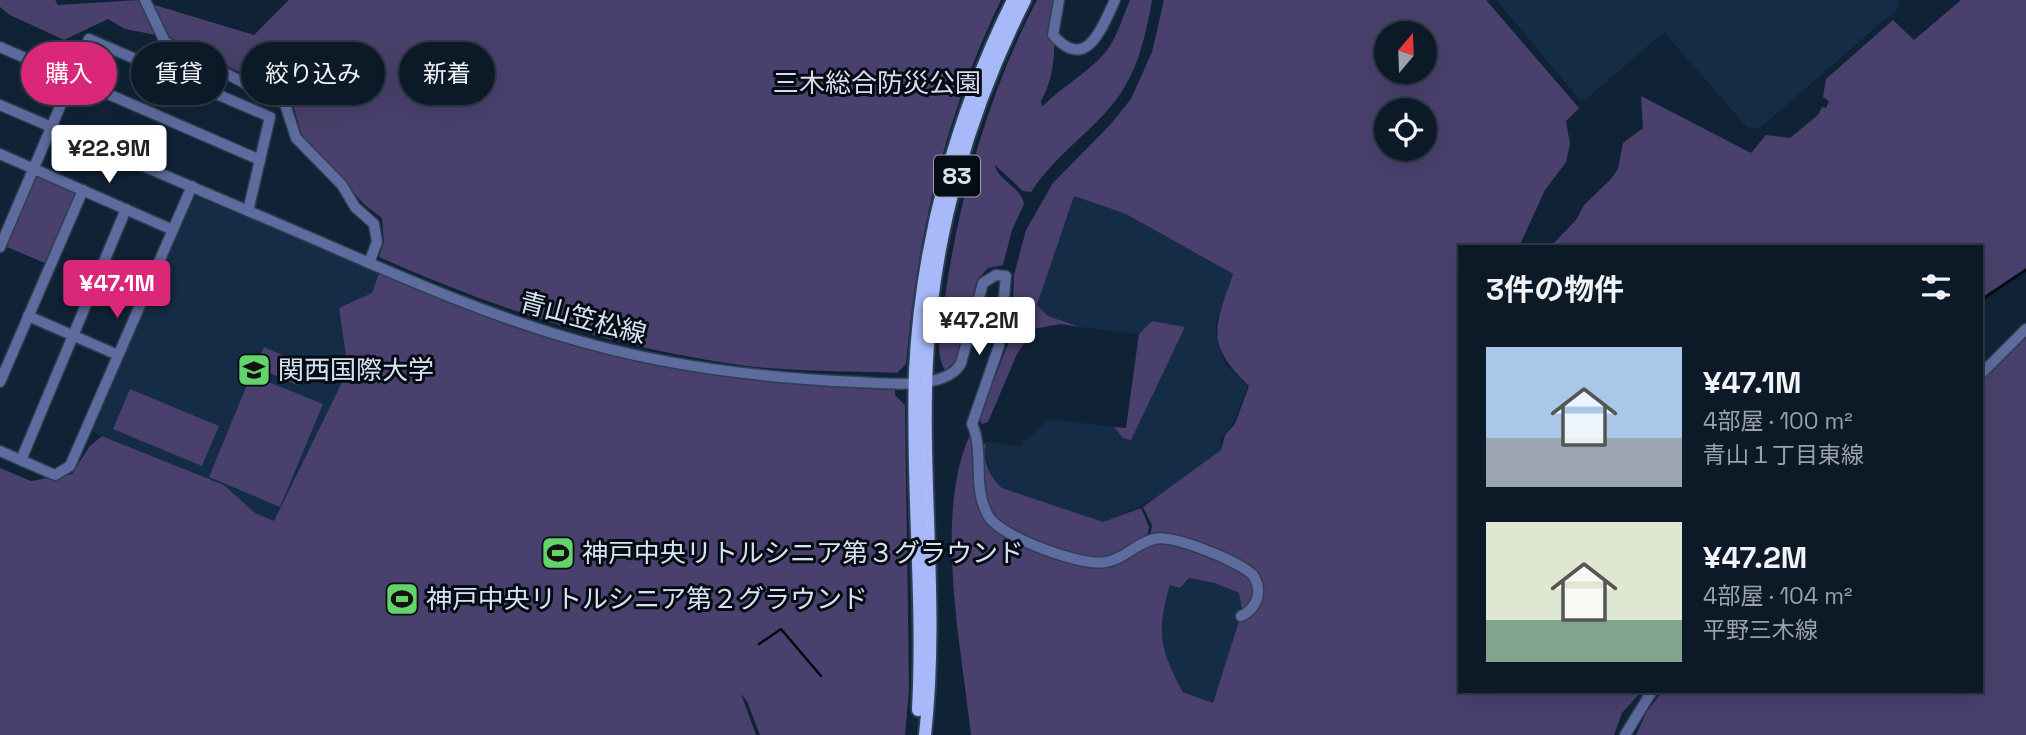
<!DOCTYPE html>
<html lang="ja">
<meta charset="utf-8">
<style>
:root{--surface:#0c1a28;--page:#152330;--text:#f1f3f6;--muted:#9aa1a8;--line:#2c3845;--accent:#db2777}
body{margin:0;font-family:"Space Grotesk","Noto Sans JP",sans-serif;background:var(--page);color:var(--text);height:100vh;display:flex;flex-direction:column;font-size:26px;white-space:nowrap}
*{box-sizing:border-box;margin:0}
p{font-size:23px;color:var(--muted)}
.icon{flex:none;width:38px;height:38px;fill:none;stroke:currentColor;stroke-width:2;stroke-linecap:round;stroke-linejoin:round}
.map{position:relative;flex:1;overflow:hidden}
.drawer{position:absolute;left:1458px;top:245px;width:525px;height:448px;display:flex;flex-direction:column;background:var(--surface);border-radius:0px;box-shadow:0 7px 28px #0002,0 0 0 2px var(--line)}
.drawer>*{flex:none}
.banner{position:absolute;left:21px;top:42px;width:665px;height:63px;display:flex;gap:14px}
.needle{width:46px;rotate:19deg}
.fabs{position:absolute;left:1374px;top:21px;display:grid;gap:14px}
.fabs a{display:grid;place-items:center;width:63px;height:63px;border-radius:50%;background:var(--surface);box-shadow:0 7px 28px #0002,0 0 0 2px var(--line);font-size:35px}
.price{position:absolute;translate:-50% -60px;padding:0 16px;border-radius:7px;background:#fff;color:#222;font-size:23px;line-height:46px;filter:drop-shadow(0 2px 4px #0008)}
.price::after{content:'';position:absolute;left:50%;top:42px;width:21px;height:16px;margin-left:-10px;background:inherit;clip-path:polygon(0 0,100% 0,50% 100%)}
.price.selected{background:var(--accent);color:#fff}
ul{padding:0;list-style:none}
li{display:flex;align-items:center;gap:21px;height:175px;padding:0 28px}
li span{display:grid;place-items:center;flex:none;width:196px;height:140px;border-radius:0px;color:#555}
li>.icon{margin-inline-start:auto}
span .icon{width:84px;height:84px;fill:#fffc;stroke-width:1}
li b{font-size:30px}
h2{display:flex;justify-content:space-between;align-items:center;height:84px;padding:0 28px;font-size:30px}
.tag{padding:0 24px;border-radius:32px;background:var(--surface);box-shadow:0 7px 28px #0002,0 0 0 2px var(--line);font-size:24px;line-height:63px}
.tag.selected{background:var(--accent);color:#fff}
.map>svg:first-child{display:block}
</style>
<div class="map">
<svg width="2026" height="735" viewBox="0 0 2026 735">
<rect width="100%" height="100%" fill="#102336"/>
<g fill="#142c45">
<polygon points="1496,0 1899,0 1898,8 1760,128 1747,127 1664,32 1585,100 1580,100"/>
<polygon points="195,196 379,273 372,293 378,321 274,521 255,513 224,485 91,431 190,198"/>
<polygon points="1074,196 1126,214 1233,274 1215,327 1225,364 1248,386 1234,422 1221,439 1221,450 1160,497 1103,523 1002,488 993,479 984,451 987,442 1022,446 1023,440 1027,440 1048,419 1114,427 1123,438 1185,328 1152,321 1139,334 1080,327 1048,316 1037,305"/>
<polygon points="1189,578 1215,583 1240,593 1241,616 1213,703 1184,692 1165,660 1160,617 1170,585"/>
</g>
<g fill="#4a406d" fill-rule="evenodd">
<path d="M0,0H55L58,5L138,0L254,35L289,0H1001C945,115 917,237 906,364L897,373C847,371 796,372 747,366C618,349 498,310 379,257L384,242L382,218L365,205L302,136L291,98L171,38L125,29L108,19L64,40L10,15L0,7Z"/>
<path d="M1037,0H1053C1054,35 1059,70 1041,101L1042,107C1061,87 1085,75 1104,54C1116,41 1123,16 1130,0H1152C1145,41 1135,82 1105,113C1080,140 1051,161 1031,192L1023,191L995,165C997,180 1021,187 1024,204L1012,230L1003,265L988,268L977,280L955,362L945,370C933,351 942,319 945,297C960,194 989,92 1037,0Z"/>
<path d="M1164,0H1486L1579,108L1566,121L1570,144L1566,162L1545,190L1519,247H1460V691H1642L1622,713L1614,735H971C962,649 933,515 970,435L973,441C974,514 985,536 1057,555C1074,559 1092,567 1109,564C1130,560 1144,536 1167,540C1190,544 1295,581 1242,611L1239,593L1215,583L1189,578L1180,588L1170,585C1156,632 1160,650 1183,692L1213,703L1240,618L1248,617C1256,606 1265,596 1259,582C1250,560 1173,531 1150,537L1152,525L1143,507L1221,450L1225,435L1235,424L1249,386C1204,343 1215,327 1233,274L1126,214L1074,196L1037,305L1048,316L1080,327L1060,324L1034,329L1017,354L988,422L982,424L979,418L1012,334L1014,275L1026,230L1053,183L1110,125L1131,99L1152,52ZM1386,33H1424V72H1386ZM1386,110H1424V149H1386Z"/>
<polygon points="1961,0 2026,0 2026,268 1981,298 1981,247 1550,247 1576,220 1584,205 1611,179 1618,169 1623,143 1643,128 1641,96 1751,153 1766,135 1790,138 1818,115 1822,107 1826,108 1829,101 1823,97 1826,79 1893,20 1914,40"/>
<polygon points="36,174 77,192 47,264 5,246"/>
<path d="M379,273C552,347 707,383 895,390V395L905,405L909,689L905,735H760L747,701L741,694L756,735H0V468L31,481L72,474L89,447L102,436L224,485L255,513L274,521L348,370L339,308L372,293Z"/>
<polygon points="1152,321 1185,327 1131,440 1123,438 1114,427 1126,428 1139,334"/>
<polygon points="2026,338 2026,735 1636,735 1647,711 1663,691 1696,691 1697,694 1700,691 1981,691 1981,385 1989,371"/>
<polygon points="264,347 305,365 297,385 256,367"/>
<polygon points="251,375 323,404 280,507 209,477"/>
<polygon points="130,389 219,426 202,466 113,429"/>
<path d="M987,442C980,457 990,478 1002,488L1103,522L1141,508L1149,527L1147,538L1109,559L1080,556L1047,546L1001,525L986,505L979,450Z"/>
</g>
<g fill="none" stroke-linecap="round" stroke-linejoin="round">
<g stroke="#000a0c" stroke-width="2.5">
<polyline points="1981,300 2026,270"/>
<polyline points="759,644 781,629 821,676"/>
</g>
<defs>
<g id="minor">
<polyline points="145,0 165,42 285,104 296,138 342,185 355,207 374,224 377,242 369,263"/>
<path d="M1059,0L1053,35C1087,73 1102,27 1115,0"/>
<polyline points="0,47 260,160"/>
<path d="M0,105C102,149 205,192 307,236C397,275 485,315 579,341C670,367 763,378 857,382C883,383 947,391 961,363L983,283L996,275L1006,276L999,346L972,424C985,452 971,488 989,517C1003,538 1083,567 1106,562C1125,559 1136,543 1154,539C1173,534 1238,561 1253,575C1263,591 1258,608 1241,616"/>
<polyline points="0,154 173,230"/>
<polyline points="0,247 89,39 270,117 248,211"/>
<polyline points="28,316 118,355"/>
<polyline points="1981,374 2026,329"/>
<polyline points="0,382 83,190"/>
<polyline points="0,451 55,475 70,466 192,186"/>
<polyline points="21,460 126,209"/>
<polyline points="1625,735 1652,691"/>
</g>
<g id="major">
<path d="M918,710C924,597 911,484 915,371C921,243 956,115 1013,0"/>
<path d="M925,735C939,611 921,485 927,360C933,235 969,111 1025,0"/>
</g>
</defs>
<use href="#minor" stroke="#2c3e50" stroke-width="13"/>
<use href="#major" stroke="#2c3e50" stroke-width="16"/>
<use href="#minor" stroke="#5e6b9e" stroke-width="10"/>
<use href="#major" stroke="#a7b9f8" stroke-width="12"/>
</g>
<defs>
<symbol id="university-square" viewBox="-11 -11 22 22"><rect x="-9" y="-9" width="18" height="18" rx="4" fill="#62d469" stroke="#050c14"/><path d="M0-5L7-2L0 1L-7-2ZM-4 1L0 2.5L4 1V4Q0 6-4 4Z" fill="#111"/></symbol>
<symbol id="stadium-square" viewBox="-11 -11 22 22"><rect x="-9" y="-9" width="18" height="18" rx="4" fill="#62d469" stroke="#050c14"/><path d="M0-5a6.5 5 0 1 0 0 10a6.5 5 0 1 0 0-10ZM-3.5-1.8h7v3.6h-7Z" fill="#111"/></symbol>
</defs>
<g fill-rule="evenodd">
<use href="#university-square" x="235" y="351" width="38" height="38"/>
<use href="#stadium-square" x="539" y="534" width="38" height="38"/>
<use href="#stadium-square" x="383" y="580" width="38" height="38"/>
</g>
<g text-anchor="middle" stroke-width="6" stroke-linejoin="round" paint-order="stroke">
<rect fill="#050c14" stroke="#98a2ae" stroke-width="2" x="934" y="155.5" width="46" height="41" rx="5"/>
<g font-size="24" font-weight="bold" fill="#d7e3f0">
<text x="957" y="184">83</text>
</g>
<g font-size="26" fill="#ddd9ef" stroke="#050c14">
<text x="877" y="92">三木総合防災公園</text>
</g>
<g font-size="26" fill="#d7e3f0" stroke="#050c14">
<text transform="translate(583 318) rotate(15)" y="9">青山笠松線</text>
</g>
<g font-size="26" fill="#d7e3f0" stroke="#050c14" text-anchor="start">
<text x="278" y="379">関西国際大学</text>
<text x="582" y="562">神戸中央リトルシニア第３グラウンド</text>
<text x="426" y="608">神戸中央リトルシニア第２グラウンド</text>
</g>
</g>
</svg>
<div class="fabs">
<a><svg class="needle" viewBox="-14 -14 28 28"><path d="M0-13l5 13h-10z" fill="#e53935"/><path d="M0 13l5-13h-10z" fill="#9aa1a8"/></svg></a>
<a><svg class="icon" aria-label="locate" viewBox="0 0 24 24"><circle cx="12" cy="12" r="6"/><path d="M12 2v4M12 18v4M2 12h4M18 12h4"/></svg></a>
</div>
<b class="price" style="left:109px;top:185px">¥22.9M</b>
<b class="price selected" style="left:117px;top:320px">¥47.1M</b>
<b class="price" style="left:979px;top:357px">¥47.2M</b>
<div class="banner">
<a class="tag selected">購入</a>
<a class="tag">賃貸</a>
<a class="tag">絞り込み</a>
<a class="tag">新着</a>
</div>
<section class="drawer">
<h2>3件の物件<svg class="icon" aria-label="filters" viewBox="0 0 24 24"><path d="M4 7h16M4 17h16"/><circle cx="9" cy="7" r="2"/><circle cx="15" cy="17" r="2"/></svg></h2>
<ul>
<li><span style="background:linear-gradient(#a9c7e8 65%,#9aa5b1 0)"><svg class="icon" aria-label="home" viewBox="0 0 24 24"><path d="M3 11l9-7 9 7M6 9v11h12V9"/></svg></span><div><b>¥47.1M</b><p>4部屋 · 100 m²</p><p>青山１丁目東線</p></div></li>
<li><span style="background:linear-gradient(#dfe7d0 70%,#7fa58c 0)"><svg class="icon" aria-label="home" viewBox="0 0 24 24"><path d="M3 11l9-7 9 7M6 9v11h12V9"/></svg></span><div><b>¥47.2M</b><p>4部屋 · 104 m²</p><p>平野三木線</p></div></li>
</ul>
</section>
</div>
